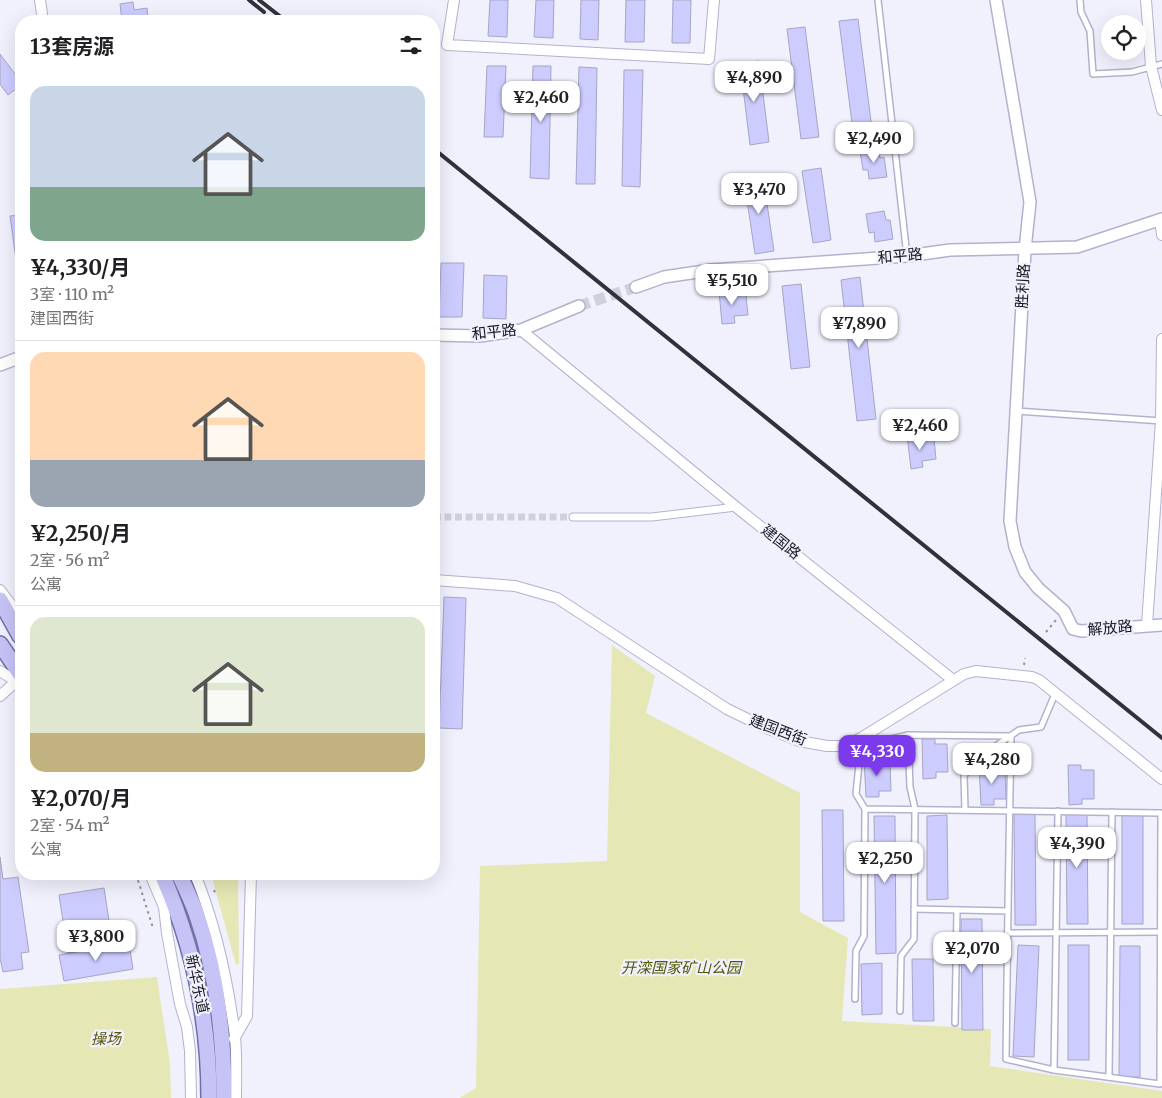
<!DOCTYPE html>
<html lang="zh">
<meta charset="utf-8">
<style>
:root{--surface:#fff;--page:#f2f2f2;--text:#202124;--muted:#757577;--line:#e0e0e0;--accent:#7c3aed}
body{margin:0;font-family:Merriweather,"Noto Sans SC",serif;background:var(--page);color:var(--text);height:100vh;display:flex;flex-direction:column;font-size:19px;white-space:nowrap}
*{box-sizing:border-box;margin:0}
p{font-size:16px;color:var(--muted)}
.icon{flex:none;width:28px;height:28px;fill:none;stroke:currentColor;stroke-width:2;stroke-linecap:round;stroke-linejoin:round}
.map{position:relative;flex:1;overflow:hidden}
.details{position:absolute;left:15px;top:15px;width:425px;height:865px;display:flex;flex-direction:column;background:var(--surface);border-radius:20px;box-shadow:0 5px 20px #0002}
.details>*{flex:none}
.fabs{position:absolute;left:1101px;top:15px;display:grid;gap:10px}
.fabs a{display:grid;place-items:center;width:45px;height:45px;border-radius:50%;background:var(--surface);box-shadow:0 5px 20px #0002;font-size:25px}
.price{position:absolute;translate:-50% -42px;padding:0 11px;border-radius:10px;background:#fff;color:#222;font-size:16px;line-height:32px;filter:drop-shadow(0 1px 2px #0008)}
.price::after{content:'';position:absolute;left:50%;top:30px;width:15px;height:11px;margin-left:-8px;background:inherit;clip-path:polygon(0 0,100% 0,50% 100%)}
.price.active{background:var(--accent);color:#fff}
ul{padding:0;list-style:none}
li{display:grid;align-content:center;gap:10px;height:265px;padding:0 15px}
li+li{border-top:1px solid var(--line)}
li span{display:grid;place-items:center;height:155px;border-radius:15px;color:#555}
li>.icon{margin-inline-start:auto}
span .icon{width:90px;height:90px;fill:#fffc;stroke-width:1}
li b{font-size:21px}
h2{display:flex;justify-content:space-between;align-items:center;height:60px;padding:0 15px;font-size:21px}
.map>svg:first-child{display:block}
</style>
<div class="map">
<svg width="1162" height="1098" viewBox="0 0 1162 1098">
<rect width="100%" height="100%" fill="#f1f1fe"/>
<g fill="#e5e8b4">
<polygon points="612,645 655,676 646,713 800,793 800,912 848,938 842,1021 991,1029 990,1066 1162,1091 1162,1098 459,1098 476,1088 480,866 607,861"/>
<polygon points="211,874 238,874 239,964 236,965"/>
<polygon points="157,977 170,1064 171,1098 0,1098 0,989"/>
</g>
<g fill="#ccf" stroke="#a5a6c2">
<polygon points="490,0 508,0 507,37 488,36"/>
<polygon points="536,0 554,0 553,38 534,37"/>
<polygon points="581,0 599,0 598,40 580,39"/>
<polygon points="626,0 645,0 644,42 625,42"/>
<polygon points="673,0 691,0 690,43 672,43"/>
<polygon points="133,2 134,10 147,8 148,19 140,21 122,21 120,4"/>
<polygon points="858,19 872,129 853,131 839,21"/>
<polygon points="805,27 819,137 801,139 787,29"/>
<polygon points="0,54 21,82 21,85 8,95 0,84"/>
<polygon points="759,61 769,142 750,145 740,63"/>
<polygon points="487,66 506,66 503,137 484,137"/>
<polygon points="533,66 551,66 549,179 530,178"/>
<polygon points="579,67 597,68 595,184 576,184"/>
<polygon points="624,70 643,70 640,187 622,186"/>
<polygon points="878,148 880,158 884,157 887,177 869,179 868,170 863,170 860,151"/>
<polygon points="821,168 831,240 813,243 802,171"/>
<polygon points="763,177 774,251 755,254 744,180"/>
<polygon points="884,211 886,220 890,220 893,239 875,242 874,232 869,233 866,214"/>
<polygon points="21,215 21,266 17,267 10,216"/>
<polygon points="441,263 464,263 462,317 439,317"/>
<polygon points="484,275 507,276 506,319 483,318"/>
<polygon points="860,277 876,419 857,421 841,280"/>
<polygon points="801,284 810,367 791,369 782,286"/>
<polygon points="731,290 732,296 746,295 748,315 734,316 735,323 722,324 719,291"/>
<polygon points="919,434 920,440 934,439 936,459 922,461 923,467 911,469 907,435"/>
<polygon points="444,597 466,598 462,729 439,728"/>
<polygon points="922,739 935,739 935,744 947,744 948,772 936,772 936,778 923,779"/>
<polygon points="877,757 878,763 890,762 891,791 879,791 879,797 866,797 864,758"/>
<polygon points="992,765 993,771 1005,770 1006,799 994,799 994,805 981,805 979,766"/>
<polygon points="1068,765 1081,765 1081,770 1094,770 1094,799 1082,799 1082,804 1069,805"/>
<polygon points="822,810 843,810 844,921 823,921"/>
<polygon points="1066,813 1087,813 1088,924 1067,924"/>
<rect x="1122" y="813" width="21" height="111"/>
<polygon points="1014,814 1035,814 1036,925 1015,925"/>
<polygon points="947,815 948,899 927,900 927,816"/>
<polygon points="874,816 895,816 896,953 876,954"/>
<polygon points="0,857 3,879 18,877 29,952 21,953 23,969 3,972 0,958"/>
<polygon points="104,888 113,946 68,953 59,895"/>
<polygon points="961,919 982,919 983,1030 962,1030"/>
<polygon points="129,943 133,969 64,981 59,955"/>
<polygon points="1018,945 1039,946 1034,1057 1013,1056"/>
<rect x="1068" y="945" width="21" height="115"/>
<polygon points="1120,946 1140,946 1140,1077 1119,1077"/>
<polygon points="912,959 933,959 934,1021 913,1021"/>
<polygon points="882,963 882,1014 862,1015 861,964"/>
</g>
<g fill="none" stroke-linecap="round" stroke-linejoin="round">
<polyline stroke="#d0d0dd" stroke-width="7" stroke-dasharray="7 3.5" stroke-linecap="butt" points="434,517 573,517"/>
<polyline stroke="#d0d0dd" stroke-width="11" stroke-dasharray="11 5.5" stroke-linecap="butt" points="579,306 636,287"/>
<defs>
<g id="service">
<polyline points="878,0 907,256"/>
<polyline points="1080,0 1081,12 1090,31 1093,74 1132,72 1162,64"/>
<polyline points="1016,411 1162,421"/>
<polyline points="965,810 964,776 974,761 1019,730 1041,727 1055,694"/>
<polyline points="914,909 1008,911"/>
<polyline points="1007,933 1162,932"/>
<path d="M855,999L856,951L864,936L865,809L856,794L860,754L883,741L908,735L1011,736C1009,844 1007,951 1006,1059L1054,1070L1160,1084L1161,813L865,809"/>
<polyline points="900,1011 901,956 914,939 915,809 910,787 908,735"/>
<polyline points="955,1023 957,910"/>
<polyline points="1054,1070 1058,811"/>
<polyline points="1109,1077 1112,812"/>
</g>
<polyline id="pedestrian" points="573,517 652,517 736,507"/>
<g id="minor">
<polyline points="40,0 43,21"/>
<polyline points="454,0 447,45 709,59 714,0"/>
<polyline points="1146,0 1151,66 1162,110"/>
<polyline points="1160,220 1162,235"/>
<polyline points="521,330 736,507 953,680"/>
<polyline points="434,580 515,586 557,598 727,709 766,728 799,741 827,746 843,746 861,738 964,674 976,671 1032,677 1039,680 1162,779"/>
<polyline points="0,590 21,618"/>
<polyline points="1147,625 1161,421 1162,339"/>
<polyline points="0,671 16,681 21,687"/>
<polyline points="0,696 21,677"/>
<polyline points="150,874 164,907 167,933 180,1004 187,1027 190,1051 191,1098"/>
<path d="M195,874C216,926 228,981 235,1037C237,1057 236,1078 236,1098"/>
<polyline points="234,1039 247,1016 251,874"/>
</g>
<g id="tertiary">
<polyline points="996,0 1030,202 1025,250 1010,521 1015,547 1025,572 1038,588 1064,611 1073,629 1081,631 1162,625"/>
<polyline points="636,287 664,277 711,270 907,256 950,250 1077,247 1162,219"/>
<polyline points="434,335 480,336 521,330 579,306"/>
<polyline points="0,365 21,357"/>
</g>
<g id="primary">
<polyline points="0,600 20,636"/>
<polyline points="0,644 21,675"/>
<path d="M162,874C193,945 209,1021 209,1098"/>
<path d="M179,874C185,887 191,899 196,913C217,972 224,1036 224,1098"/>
</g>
</defs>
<use href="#service" stroke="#b2b2cf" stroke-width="8"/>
<use href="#pedestrian" stroke="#b2b2cf" stroke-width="9"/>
<use href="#minor" stroke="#b2b2cf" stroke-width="12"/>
<use href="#tertiary" stroke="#b2b2cf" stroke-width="14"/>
<use href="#primary" stroke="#706ea8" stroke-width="18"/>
<g stroke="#91919d" stroke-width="2" stroke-dasharray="2.5 4" stroke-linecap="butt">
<polyline points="1046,632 1056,620"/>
<polyline points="1024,665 1025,658"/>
<polyline points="136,874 153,928"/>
<polyline points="214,890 216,895"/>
</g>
<use href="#service" stroke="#fff" stroke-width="5"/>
<use href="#pedestrian" stroke="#fff" stroke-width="7"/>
<use href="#minor" stroke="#fff" stroke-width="10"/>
<use href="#tertiary" stroke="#fff" stroke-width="11"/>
<use href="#primary" stroke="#c6c4f6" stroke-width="15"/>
<g stroke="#31313c" stroke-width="4">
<polyline points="249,0 264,12"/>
<polyline points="259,0 286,21"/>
<polyline points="434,149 1162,738"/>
</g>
</g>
<g text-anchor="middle" stroke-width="4.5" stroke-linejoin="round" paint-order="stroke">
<g font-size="15" fill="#181823" stroke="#f1f1fe">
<text transform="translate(900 256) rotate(-5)" y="5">和平路</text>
<text transform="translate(1023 286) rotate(-87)" y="5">胜利路</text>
<text transform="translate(494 332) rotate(-6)" y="5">和平路</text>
<text transform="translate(781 542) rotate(39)" y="5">建国路</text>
<text transform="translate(1110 628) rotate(-5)" y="5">解放路</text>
<text transform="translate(778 730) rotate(21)" y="5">建国西街</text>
<text transform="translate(197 984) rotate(78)" y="5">新华东道</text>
</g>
<g font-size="15" font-style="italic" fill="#555605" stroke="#f1f1fe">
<text x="681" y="973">开滦国家矿山公园</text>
<text x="106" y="1044">操场</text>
</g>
</g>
</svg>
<div class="fabs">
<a><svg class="icon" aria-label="locate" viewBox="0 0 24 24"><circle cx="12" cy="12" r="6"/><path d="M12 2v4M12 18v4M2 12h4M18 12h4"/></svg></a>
</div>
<b class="price" style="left:754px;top:103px">¥4,890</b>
<b class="price" style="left:541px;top:123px">¥2,460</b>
<b class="price" style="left:874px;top:164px">¥2,490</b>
<b class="price" style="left:759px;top:215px">¥3,470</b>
<b class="price" style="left:732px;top:306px">¥5,510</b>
<b class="price" style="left:859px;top:349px">¥7,890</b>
<b class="price" style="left:920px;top:451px">¥2,460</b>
<b class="price active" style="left:877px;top:777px">¥4,330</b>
<b class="price" style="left:992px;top:785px">¥4,280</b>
<b class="price" style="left:1077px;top:869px">¥4,390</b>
<b class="price" style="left:885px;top:884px">¥2,250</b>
<b class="price" style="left:96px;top:962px">¥3,800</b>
<b class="price" style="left:972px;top:974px">¥2,070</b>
<section class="details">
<h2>13套房源<svg class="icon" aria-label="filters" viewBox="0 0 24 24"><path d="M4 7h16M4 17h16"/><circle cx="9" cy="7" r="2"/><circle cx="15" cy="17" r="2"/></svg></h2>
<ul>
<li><span style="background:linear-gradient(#c9d6e8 65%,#7fa58c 0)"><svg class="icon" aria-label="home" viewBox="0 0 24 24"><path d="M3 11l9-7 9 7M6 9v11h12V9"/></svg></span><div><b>¥4,330/月</b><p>3室 · 110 m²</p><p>建国西街</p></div></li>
<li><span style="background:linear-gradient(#ffd9b3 70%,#9aa5b1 0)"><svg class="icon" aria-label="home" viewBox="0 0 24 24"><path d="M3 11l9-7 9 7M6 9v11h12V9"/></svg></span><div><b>¥2,250/月</b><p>2室 · 56 m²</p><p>公寓</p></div></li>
<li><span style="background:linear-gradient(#dfe7d0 75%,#c2b280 0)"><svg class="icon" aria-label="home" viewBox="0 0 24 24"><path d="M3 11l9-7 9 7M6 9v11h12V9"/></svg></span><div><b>¥2,070/月</b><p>2室 · 54 m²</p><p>公寓</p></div></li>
</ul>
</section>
</div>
